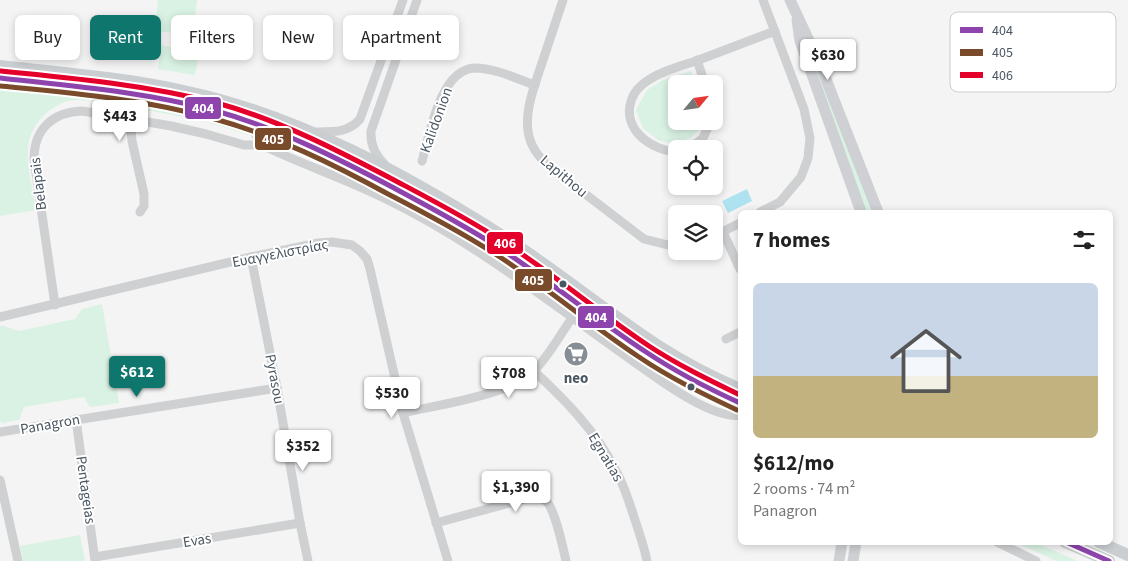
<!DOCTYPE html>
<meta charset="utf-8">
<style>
:root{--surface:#fff;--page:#f2f2f2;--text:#222;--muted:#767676;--line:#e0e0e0;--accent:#0f766e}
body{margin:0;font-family:"Source Sans 3",sans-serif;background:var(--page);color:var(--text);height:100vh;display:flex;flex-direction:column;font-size:19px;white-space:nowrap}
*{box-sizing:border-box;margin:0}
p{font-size:16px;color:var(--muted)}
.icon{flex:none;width:28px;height:28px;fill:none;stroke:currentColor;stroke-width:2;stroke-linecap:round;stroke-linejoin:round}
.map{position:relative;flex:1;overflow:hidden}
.drawer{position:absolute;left:738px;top:210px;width:375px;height:335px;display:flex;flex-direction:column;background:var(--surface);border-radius:8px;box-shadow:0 2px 8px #0003}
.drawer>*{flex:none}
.guide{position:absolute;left:15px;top:15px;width:475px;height:45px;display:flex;gap:10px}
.needle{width:32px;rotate:61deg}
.controls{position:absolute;left:668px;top:75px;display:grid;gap:10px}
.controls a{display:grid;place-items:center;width:55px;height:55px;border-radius:8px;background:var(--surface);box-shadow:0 2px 8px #0003;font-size:25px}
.price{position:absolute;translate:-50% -42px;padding:0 11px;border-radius:5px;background:#fff;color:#222;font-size:16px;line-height:32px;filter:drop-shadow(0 1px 2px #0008)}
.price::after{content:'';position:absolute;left:50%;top:30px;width:15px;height:11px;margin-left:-8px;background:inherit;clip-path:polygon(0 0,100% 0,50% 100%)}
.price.current{background:var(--accent);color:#fff}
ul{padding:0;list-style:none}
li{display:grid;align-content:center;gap:10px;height:265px;padding:0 15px}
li+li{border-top:1px solid var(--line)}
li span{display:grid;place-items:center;height:155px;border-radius:8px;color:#555}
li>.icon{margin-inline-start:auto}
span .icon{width:90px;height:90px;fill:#fffc;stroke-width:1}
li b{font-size:21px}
h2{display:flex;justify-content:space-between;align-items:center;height:60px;padding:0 15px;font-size:21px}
.pill{padding:0 18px;border-radius:8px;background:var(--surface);box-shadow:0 2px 8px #0003;font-size:18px;line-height:45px}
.pill.current{background:var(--accent);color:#fff}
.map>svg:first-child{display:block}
</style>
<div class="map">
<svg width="1128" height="561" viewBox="0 0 1128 561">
<rect width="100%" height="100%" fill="#f4f4f4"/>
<g fill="#d9f2e3">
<polygon points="158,0 197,0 193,35 155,31"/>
<polygon points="804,42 836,116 873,212 866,212"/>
<polygon points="161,45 199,52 195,75 158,69"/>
<polygon points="691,71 696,84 676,84 676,121 704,121 704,124 692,137 674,144 658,140 643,128 636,110 647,90 663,80"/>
<path d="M0,85L79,95L97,101L171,107L224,121L244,130L250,134L248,135C205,119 159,112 114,105C99,103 80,97 65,102C51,107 38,118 32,132C22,153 33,188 36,210L0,216Z"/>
<polygon points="102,304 119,403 90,407 84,397 24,407 19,420 2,423 0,420 0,326 4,326 19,331 75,319 82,309"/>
<polygon points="80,535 85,561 23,561 20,546"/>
<polygon points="1017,543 1036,543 1078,561 1056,561"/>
</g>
<polygon fill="#aee2f0" points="747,189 752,201 728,213 722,201"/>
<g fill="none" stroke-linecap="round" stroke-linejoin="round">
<g stroke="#ced0d2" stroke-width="9">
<path d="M563,0C556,21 549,42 542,63C535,84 525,109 528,131C530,146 539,158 550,167L644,239L676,247"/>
<polyline points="697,60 705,84"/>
<polyline points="130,119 132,141 144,194 144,206 140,212"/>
<path d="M250,122L259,142L268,148C307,166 348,180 386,199C477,243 557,308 640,366C661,381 714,420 740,415"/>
<path d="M315,132C333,132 348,133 360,119L403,0"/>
<polyline points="689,149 703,138 711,121"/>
<path d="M676,151C662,152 644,142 636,131C625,116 628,96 643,84C658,72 678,67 696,61C722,51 748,41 775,31"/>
<path d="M422,161C430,134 440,69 475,68C495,68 517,79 535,85"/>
<path d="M385,165C375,155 370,145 371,131L417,0"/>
<polyline points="760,212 780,202 801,177 808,158 810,138 804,109 763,0"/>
<polyline points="723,232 740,269"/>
<polyline points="714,236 740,223"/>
<polyline points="251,257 277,388 300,523 308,561"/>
<path d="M55,305L34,159C34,129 53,112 82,111L171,126L206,134L244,145H255L259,142"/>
<polyline points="0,317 251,257 318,243 332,242 352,245 360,251 367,259 370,269 403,413 448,561"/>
<polyline points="726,339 740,332"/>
<path d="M534,371C565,400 597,432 616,471C624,485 629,501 634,517C639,532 644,546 647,561"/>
<path d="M403,413C437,405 510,395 534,371C548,357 560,335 572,318"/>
<polyline points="76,419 95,561"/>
<polyline points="0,432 277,388"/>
<polyline points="0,480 18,561"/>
<path d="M436,523L528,498C534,497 541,497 546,501C555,509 563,548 566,561"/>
<polyline points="997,542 1036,561"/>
<polyline points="95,557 300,523"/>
</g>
<g stroke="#ced0d4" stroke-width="11">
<polyline points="790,0 820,64 878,212"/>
<polyline points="797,20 800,41 861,212"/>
<polyline points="839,561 842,542"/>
<polyline points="853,561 856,542"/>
</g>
<g stroke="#caced1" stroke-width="12">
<path d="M0,66C63,73 126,78 188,92C299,116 406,175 501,235C556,270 606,312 660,347C685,363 712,377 740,389"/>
<path d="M0,78C72,86 146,92 216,111C280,129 339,159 397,190C431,208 465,226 498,247C544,277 587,312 632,343C666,367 702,386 740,403"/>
<polyline points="1065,542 1109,561"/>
<polyline points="1099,542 1128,555"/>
</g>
<defs>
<g id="bus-1">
<path d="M0,78C72,86 146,92 216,111C278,128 337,158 394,188C429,207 464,225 498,247C549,280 595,319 646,352C676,372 707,388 740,403"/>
<polyline points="1066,542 1109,561"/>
</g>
<path id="bus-2" d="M0,86C72,93 145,99 215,119C276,136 333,164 388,194C423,212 459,231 492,252C543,284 589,324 639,357C670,378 703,394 737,410"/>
<path id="bus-3" d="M1,71C73,78 146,85 217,103C279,120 337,150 394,180C430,199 467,218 502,241C553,273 599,313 649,346C678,365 709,380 740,395"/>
</defs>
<use href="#bus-1" stroke="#fff" stroke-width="9"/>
<use href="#bus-2" stroke="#fff" stroke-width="9"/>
<use href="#bus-3" stroke="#fff" stroke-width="9"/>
<use href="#bus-1" stroke="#8e44ad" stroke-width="5"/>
<use href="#bus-2" stroke="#7a4b2a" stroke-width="5"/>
<use href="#bus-3" stroke="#e4002b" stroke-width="5"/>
</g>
<defs>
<symbol id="supermarket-disc" viewBox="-11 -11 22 22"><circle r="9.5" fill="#868d94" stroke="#fff"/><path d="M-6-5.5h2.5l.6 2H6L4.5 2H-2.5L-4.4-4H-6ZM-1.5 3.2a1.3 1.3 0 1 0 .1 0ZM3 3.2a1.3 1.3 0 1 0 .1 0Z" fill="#fff"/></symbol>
</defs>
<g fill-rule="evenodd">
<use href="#supermarket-disc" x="562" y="340" width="28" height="28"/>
</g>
<g fill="#4a5661" stroke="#fff" stroke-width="2">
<circle cx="563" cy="284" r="4.5"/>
<circle cx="691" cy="387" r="4.5"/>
</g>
<g text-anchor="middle" stroke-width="4" stroke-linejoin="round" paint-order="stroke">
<g font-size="15" fill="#4a5661" stroke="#fff">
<text transform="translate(436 120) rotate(-70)" y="5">Kalidonion</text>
<text transform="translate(564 176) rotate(40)" y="5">Lapithou</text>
<text transform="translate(38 184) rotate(-97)" y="5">Belapais</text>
<text transform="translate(280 253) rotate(-11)" y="5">Ευαγγελιστρίας</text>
<text transform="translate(275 379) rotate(79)" y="5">Pyrasou</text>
<text transform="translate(50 424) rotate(-10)" y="5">Panagron</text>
<text transform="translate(606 457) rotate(59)" y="5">Egnatias</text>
<text transform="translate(86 490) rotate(82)" y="5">Pentageias</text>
<text transform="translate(197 540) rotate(-9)" y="5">Evas</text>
</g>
<g font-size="15" font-weight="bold" fill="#4a5661" stroke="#fff">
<text x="576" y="383">neo</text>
</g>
</g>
<rect x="950" y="12" width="166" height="80" rx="8" fill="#fff" stroke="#c9ccd0" stroke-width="1"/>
<rect x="960" y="27" width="23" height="6" fill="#8e44ad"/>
<rect x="960" y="49" width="23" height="7" fill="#7a4b2a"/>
<rect x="960" y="72" width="23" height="6" fill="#e4002b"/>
<g font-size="14" fill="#4a5661">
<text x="992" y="35">404</text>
<text x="992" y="57">405</text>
<text x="992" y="80">406</text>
</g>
<g stroke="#fff" stroke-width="2">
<rect x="184" y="96" width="38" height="24" rx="5" fill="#8e44ad"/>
<rect x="254" y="127" width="38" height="24" rx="5" fill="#7a4b2a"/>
<rect x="486" y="231" width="38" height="24" rx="5" fill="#e4002b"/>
<rect x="514" y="268" width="39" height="24" rx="5" fill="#7a4b2a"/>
<rect x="577" y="305" width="38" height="24" rx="5" fill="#8e44ad"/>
</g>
<g font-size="14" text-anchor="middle" font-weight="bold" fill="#fff">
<text x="203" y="113">404</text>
<text x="273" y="144">405</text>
<text x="505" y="248">406</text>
<text x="533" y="285">405</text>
<text x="596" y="322">404</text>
</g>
</svg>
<div class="controls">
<a><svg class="needle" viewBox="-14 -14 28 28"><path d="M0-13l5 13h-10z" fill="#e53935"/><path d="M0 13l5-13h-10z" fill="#767676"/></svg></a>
<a><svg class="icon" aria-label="locate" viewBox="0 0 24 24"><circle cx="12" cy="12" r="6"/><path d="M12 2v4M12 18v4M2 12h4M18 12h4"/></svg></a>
<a><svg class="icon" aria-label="layers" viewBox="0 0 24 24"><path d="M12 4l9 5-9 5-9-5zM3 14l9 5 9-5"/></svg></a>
</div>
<b class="price" style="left:828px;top:81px">$630</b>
<b class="price" style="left:120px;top:142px">$443</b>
<b class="price current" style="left:137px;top:398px">$612</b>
<b class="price" style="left:509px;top:399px">$708</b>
<b class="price" style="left:392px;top:419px">$530</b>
<b class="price" style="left:303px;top:472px">$352</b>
<b class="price" style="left:516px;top:513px">$1,390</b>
<div class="guide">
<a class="pill">Buy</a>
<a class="pill current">Rent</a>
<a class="pill">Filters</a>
<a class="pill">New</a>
<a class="pill">Apartment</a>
</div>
<section class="drawer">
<h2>7 homes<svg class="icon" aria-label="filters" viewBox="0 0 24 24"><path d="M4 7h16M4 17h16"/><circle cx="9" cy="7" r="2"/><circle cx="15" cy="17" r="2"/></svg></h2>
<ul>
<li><span style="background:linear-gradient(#c9d6e8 60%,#c2b280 0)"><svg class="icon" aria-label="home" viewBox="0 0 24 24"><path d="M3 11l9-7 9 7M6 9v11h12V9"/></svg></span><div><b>$612/mo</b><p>2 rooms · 74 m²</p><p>Panagron</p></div></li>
</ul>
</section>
</div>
